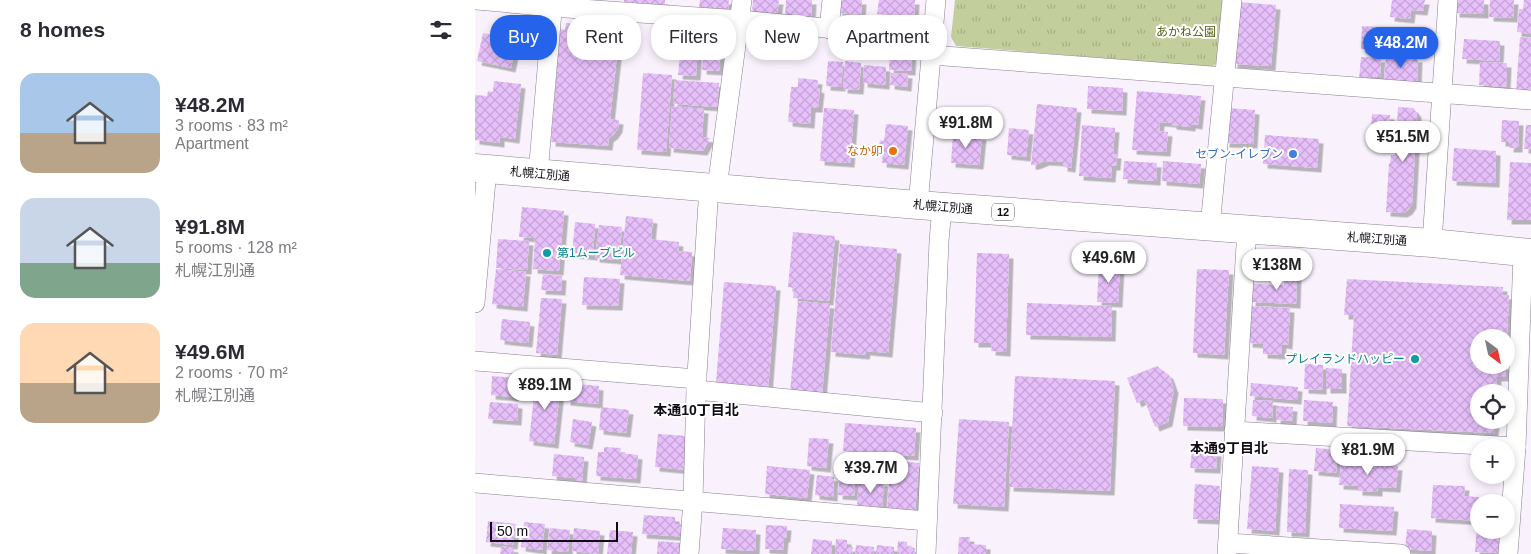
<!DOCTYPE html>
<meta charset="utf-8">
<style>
:root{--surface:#fff;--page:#f7f7f7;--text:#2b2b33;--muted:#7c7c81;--accent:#2563eb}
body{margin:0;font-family:Arial,"Noto Sans JP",sans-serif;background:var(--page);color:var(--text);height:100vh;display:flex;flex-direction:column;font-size:19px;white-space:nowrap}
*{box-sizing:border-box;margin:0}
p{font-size:16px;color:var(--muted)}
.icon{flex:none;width:28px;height:28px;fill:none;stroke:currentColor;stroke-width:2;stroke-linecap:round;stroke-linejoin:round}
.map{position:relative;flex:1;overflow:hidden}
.panel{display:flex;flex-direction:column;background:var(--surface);width:475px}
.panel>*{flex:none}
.hud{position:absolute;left:15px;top:15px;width:475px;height:45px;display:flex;gap:10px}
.needle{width:32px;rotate:147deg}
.buttons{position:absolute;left:995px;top:329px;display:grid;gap:10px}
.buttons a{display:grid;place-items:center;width:45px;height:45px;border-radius:50%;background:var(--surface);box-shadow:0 2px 8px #0003;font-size:25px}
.scale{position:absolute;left:15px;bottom:12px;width:128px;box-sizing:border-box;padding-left:5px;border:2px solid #100c13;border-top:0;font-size:14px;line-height:18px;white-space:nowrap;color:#100c13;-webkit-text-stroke:4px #fff;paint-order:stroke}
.price{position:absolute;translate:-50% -42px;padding:0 11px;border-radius:18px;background:#fff;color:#222;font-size:16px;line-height:32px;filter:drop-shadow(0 1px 2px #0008)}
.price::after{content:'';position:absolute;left:50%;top:30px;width:15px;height:11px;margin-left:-8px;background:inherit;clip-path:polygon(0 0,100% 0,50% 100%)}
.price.current{background:var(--accent);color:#fff}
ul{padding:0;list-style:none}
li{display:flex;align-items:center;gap:15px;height:125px;padding:0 20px}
li span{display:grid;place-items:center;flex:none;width:140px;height:100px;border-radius:15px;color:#555}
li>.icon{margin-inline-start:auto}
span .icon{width:60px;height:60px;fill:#fffc;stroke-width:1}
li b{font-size:21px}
h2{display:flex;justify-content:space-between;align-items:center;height:60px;padding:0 20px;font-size:21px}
.pill{padding:0 18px;border-radius:20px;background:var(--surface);box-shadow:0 2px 8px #0003;font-size:18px;line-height:45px}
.pill.current{background:var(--accent);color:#fff}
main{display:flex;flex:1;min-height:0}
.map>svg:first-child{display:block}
</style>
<main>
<section class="panel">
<h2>8 homes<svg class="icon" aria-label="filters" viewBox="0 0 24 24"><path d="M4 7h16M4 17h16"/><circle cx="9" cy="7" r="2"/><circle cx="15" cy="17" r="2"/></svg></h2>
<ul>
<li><span style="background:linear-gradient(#a9c7e8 60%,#b9a48a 0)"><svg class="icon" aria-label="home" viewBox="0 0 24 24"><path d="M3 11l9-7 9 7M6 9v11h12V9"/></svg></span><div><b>¥48.2M</b><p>3 rooms · 83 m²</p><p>Apartment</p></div></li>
<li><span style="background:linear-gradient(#c9d6e8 65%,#7fa58c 0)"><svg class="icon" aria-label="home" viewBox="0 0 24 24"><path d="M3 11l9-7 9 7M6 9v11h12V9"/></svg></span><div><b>¥91.8M</b><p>5 rooms · 128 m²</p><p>札幌江別通</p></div></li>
<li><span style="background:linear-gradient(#ffd9b3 60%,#b9a48a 0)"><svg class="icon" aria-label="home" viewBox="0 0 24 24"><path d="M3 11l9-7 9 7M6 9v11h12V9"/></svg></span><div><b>¥49.6M</b><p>2 rooms · 70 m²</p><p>札幌江別通</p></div></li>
</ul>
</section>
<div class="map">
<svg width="1056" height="554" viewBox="0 0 1056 554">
<defs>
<pattern id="park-tufts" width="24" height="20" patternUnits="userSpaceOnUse" patternTransform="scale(1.25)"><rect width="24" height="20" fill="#c3ce9d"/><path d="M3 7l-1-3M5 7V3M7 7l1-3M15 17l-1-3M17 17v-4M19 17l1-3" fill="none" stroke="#a6b086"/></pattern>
<pattern id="building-cross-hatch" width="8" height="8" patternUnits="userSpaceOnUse" patternTransform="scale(1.25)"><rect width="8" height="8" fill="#e7c0fb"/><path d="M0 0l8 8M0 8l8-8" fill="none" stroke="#c5a4d6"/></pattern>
<filter id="shadow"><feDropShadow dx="4.5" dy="4.5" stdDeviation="0" flood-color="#0004"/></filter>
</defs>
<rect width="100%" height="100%" fill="#f9f2fd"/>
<polygon fill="url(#park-tufts)" points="480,0 748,0 742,63 737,67 481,46 476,37"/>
<g fill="url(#building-cross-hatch)" filter="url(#shadow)">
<polygon points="149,0 190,0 190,5 149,2"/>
<polygon points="225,0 254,0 253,11 224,8"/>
<polygon points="278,0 304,0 302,15 277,13"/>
<polygon points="311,0 337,0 336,19 310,17"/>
<polygon points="364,0 387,0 386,15 363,13"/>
<polygon points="404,0 440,0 439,17 402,14"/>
<polygon points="917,0 950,0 948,11 936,10 935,19 915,17"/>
<polygon points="981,0 1009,0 1009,14 980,13"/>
<polygon points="1015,0 1039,0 1038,18 1014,17"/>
<polygon points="1049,0 1056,0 1056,34 1042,32 1044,9 1048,9"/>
<polygon points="763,2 801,5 796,66 758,64"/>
<polygon points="91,23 145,29 135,119 144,120 143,128 139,134 134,138 133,146 76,142 85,29 90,30"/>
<polygon points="887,26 920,28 919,39 924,40 923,51 886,49"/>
<polygon points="8,33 42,40 36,68 2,61"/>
<polygon points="207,33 224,34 221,76 203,75"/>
<polygon points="1045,37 1056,38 1056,92 1041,91"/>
<polygon points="989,39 1025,41 1024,61 987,59"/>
<polygon points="229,42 241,43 241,49 246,50 244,71 227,70"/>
<polygon points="415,50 437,51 436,71 414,70"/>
<polygon points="886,57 906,58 905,77 895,77 895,80 884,79"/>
<polygon points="911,57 943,58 942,82 909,80"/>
<polygon points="353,61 368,62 366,87 351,86"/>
<polygon points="370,61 386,63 384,90 368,89"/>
<polygon points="1005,62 1032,63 1031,87 1004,85"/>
<polygon points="389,65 411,67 410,85 388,83"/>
<polygon points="168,73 197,75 191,152 162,150"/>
<polygon points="416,73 433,74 432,87 415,85"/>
<polygon points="323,78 343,80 342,88 345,89 343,108 336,108 335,124 313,122 316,87 323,87"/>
<polygon points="200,80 244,83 242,107 198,104"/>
<polygon points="19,81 46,84 40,139 25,137 25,143 0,140 0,95 12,96 13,91 18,92"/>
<polygon points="613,86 648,88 647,111 612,109"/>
<polygon points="662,91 726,96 723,125 716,124 716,127 697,125 697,123 685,122 684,131 693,132 691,152 657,150"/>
<polygon points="562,104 602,108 596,168 588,167 588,162 570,161 560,165 556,165"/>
<polygon points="197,106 229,109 227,137 235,138 228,151 194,148"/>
<polygon points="923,107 938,108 942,113 937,204 933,210 928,213 911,212 914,163 915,164 916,155 920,155"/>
<polygon points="349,108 379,110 375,163 345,161"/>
<polygon points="752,108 780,110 778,144 750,143"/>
<polygon points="897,114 915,115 913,141 898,140 899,131 896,130"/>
<polygon points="1027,120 1044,121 1043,148 1034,148 1035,142 1026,142"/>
<polygon points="411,124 433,126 429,165 407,163 408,153 403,152 405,140 409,141"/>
<polygon points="607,125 640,128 638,154 642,154 641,166 637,166 636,178 604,176"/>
<polygon points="1051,125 1056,125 1056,149 1049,149"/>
<polygon points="534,128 554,130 551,157 532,155"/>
<polygon points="478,134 507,136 504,165 476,163"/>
<polygon points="790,135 844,139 842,168 788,164"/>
<polygon points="979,148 1021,151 1020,183 977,181"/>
<polygon points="649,161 682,163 681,181 648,179"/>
<polygon points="688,161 726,164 724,184 687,181"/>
<polygon points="1035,162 1056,163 1056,220 1032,220"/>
<polygon points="47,207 89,211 84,271 58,269 60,238 44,237"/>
<polygon points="151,216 178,219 176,239 204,242 203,251 217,252 215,281 145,275"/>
<polygon points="100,222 120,224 118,256 97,254"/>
<polygon points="124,225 147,227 144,260 120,258"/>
<polygon points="318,232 360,236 354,301 318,298 319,288 313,287"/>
<polygon points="23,239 54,241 52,270 21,268"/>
<polygon points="365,244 422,249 413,353 391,351 390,355 356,352"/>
<polygon points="502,253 534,254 531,352 516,351 517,343 499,343"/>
<polygon points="624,264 645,265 643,303 622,302"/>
<polygon points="21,269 51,272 48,307 17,304"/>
<polygon points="722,269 754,270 749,355 718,353"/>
<polygon points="809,272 822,272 821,304 776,302 777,284 809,285"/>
<polygon points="68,274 87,276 86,291 66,290"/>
<polygon points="109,277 145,279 143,306 107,305"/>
<polygon points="872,279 1028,287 1027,295 1034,295 1032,338 1004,338 1004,365 1031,365 1030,377 1022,377 1021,392 1004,392 1004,420 1020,420 1019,433 872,426 879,315 869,315"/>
<polygon points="249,282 301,286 293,391 241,383"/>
<polygon points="66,298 87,299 82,355 61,353"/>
<polygon points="323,301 355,304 347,395 315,393"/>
<polygon points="552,303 637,306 636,337 551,335"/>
<polygon points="775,306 815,308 813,345 807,344 806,355 788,354 788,344 773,343"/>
<polygon points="27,319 55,322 53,343 25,340"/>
<polygon points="830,364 848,365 847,390 829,389"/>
<polygon points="682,366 694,375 699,389 693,422 680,427 669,399 662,403 652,378"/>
<polygon points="851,368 867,369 867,389 851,389"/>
<polygon points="17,376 41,378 39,397 16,395"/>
<polygon points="540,376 640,381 635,491 534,487"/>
<polygon points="61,378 86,381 79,444 54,441"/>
<polygon points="93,383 124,386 123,404 91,401"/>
<polygon points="776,383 823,387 822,400 775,396"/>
<polygon points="709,398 748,399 747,427 708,426"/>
<polygon points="778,400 798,401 797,418 777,416"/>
<polygon points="829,400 858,402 857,423 828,421"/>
<polygon points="15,402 43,404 42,421 13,419"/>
<polygon points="802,406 818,407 817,421 801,420"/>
<polygon points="126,407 154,410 151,433 124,430"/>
<polygon points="98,419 117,422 113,445 95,442"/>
<polygon points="484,419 534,422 529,507 478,504"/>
<polygon points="370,423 441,428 439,456 368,451"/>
<polygon points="183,434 214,436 212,470 180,467"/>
<polygon points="334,438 354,439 351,468 332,466"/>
<polygon points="129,447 146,448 145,453 163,455 161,479 121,476 123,452 129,452"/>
<polygon points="841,448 863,450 861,473 839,471"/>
<polygon points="717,451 742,452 741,469 715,468"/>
<polygon points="79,454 109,457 107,481 100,481 100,478 77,476"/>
<polygon points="416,460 444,463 440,512 412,509"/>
<polygon points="866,462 923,466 921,488 903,487 903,492 883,491 883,486 864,485"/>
<polygon points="292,466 335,470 332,498 290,494"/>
<polygon points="777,466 804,468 800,531 772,529"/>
<polygon points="814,469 833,470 830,533 812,532"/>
<polygon points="365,472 381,474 379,496 363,495"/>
<polygon points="342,475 359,477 358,497 340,495"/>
<polygon points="384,480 409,482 407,508 382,506"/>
<polygon points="720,484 745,486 743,520 718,519"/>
<polygon points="958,485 990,486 989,496 1004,497 1003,521 956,518"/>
<polygon points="865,504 919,507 917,531 864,528"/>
<polygon points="169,515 200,517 200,524 215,525 214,537 167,534"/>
<polygon points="13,521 41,524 38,545 11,542"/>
<polygon points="49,522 70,524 67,550 46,547"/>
<polygon points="1002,523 1004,523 1004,530 1027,530 1026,553 1000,552"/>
<polygon points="291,525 312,526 311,538 309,538 308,550 290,549"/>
<polygon points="75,528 95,530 93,552 72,550"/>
<polygon points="99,528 125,531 123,554 97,551"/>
<polygon points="248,528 281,530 280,551 246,549"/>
<polygon points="932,529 957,531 956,551 930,549"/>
<polygon points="135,530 158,532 156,554 132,554"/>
<polygon points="484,537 495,537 494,544 511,545 511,554 483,554"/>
<polygon points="338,539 357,541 356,554 336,554"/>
<polygon points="361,539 372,540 372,547 378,547 377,554 360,554"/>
<polygon points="183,541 207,543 206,554 182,554"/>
<polygon points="423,541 432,542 432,547 440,548 439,554 422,554"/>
<polygon points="381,545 399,547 398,554 380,554"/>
<polygon points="402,545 419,547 419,554 401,554"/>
<polygon points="26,546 39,548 38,554 25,554"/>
</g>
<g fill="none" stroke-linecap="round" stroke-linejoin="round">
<defs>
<g id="minor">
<polyline points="2,0 77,7 266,20 457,38"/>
<polyline points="354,29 357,0"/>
<polyline points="456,55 1056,100"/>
<polyline points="63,174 78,0"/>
<polyline points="242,188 267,0"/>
<polyline points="443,205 461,0"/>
<polyline points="735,227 757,0"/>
<polyline points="957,243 973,0"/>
<polyline points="0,303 12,169"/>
<polyline points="0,361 222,379"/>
<polyline points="221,390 458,413"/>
<polyline points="759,431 1041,447"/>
<polyline points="0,483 452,521"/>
<polyline points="753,543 926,554"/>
<polyline points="214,554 218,500 221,390 234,187"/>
<polyline points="451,554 464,241 467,207"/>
<polyline points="752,554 772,229"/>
<polyline points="1033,554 1041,447 1048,253"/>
</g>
<polyline id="highway" points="0,168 443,205 957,243 1056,253"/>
</defs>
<use href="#minor" stroke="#897e8f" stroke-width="20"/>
<use href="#highway" stroke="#897e8f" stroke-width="29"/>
<use href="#minor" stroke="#fff" stroke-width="19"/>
<use href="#highway" stroke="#fff" stroke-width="28"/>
</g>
<circle fill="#e8710a" stroke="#fff" stroke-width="2" cx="418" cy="151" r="5"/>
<circle fill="#3f7fe0" stroke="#fff" stroke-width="2" cx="818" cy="154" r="5"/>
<g fill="#0f9aa8" stroke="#fff" stroke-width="2">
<circle cx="72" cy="253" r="5"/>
<circle cx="940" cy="359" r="5"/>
</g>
<g text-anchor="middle" stroke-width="4" stroke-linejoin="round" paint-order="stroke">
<rect fill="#fff" stroke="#58555a" stroke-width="1" x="517" y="203.5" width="22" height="17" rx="4"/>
<g font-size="11" font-weight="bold" fill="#100c13">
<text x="528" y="216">12</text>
</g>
<g font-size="12" fill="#535f15" stroke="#fff">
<text x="711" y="36">あかね公園</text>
</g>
<g font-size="12" fill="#c56008" stroke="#fff" text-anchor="end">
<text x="408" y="155">なか卯</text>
</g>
<g font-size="12" fill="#366cbe" stroke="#fff" text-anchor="end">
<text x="808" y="158">セブン-イレブン</text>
</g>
<g font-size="12" fill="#100c13" stroke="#fff">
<text transform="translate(65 174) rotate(5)" y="4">札幌江別通</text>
<text transform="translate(468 207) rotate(5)" y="4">札幌江別通</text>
<text transform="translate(902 239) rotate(4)" y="4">札幌江別通</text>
</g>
<g font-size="12" fill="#0d838f" stroke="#fff" text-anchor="start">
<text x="82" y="257">第1ムーブビル</text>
<text x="930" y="363" text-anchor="end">プレイランドハッピー</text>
</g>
<g font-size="14" font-weight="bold" fill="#100c13" stroke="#fff">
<text x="221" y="415">本通10丁目北</text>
<text x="754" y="453">本通9丁目北</text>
</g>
</g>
</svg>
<div class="buttons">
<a><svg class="needle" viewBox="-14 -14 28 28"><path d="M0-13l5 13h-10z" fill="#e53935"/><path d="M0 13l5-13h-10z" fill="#7c7c81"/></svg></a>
<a><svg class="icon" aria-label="locate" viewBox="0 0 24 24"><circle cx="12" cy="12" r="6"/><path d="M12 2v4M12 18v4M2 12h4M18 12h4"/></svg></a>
<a>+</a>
<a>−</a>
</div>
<div class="scale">50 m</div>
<b class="price current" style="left:926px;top:69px">¥48.2M</b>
<b class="price" style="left:491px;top:149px">¥91.8M</b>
<b class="price" style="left:928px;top:163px">¥51.5M</b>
<b class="price" style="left:634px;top:284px">¥49.6M</b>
<b class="price" style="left:802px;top:291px">¥138M</b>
<b class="price" style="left:70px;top:411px">¥89.1M</b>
<b class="price" style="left:893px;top:476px">¥81.9M</b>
<b class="price" style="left:396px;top:494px">¥39.7M</b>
<div class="hud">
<a class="pill current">Buy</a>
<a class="pill">Rent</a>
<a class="pill">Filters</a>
<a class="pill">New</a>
<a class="pill">Apartment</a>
</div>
</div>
</main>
